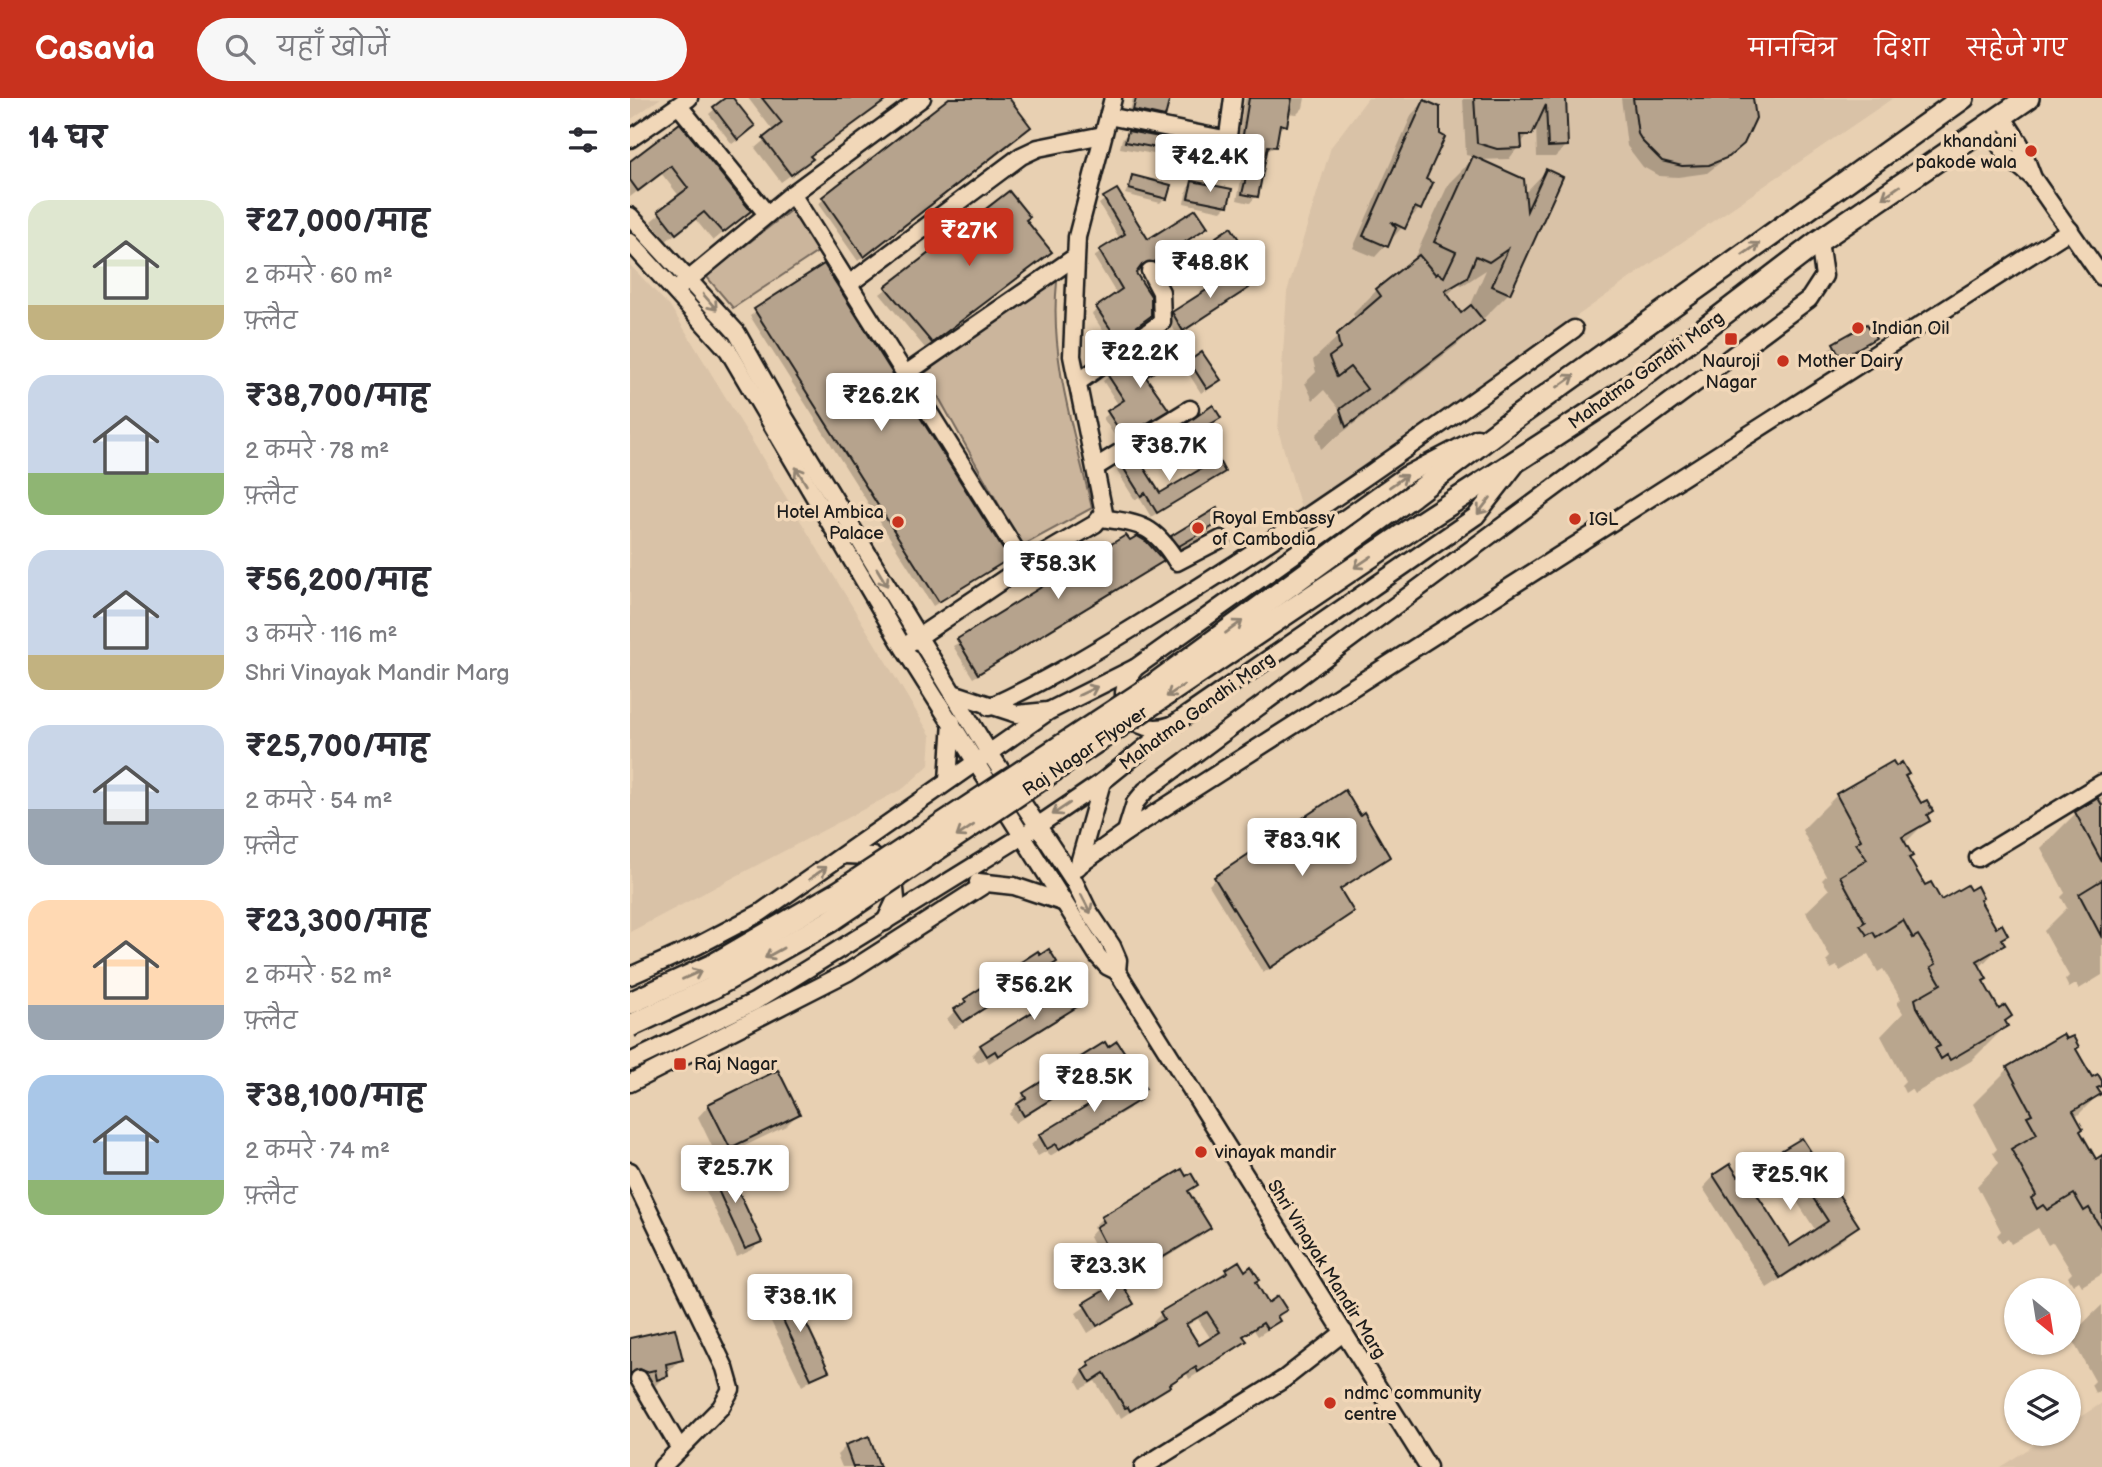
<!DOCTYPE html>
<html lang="hi">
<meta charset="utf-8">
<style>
:root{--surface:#fff;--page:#f7f7f7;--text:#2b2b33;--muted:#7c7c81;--accent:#c8321e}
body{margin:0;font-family:"Balsamiq Sans","Playpen Sans Deva",sans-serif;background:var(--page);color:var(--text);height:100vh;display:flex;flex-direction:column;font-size:26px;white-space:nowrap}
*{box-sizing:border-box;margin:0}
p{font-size:23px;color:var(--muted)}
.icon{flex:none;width:38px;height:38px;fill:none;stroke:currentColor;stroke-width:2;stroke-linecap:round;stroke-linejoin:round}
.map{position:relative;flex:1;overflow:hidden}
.sheet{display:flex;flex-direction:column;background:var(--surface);width:630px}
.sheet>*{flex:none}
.needle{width:46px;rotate:150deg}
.fabs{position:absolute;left:1374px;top:1180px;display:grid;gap:14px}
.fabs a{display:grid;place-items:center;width:77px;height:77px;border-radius:50%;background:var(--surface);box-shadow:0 2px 5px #0004;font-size:35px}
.price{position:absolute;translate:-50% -60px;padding:0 16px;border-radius:7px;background:#fff;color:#222;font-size:23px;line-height:46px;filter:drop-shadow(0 2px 4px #0008)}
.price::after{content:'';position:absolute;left:50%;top:42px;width:21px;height:16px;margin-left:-10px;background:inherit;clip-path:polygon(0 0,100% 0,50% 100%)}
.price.on{background:var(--accent);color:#fff}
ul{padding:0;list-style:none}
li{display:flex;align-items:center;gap:21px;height:175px;padding:0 28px}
li span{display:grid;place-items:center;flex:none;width:196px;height:140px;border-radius:21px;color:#555}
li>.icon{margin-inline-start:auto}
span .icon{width:84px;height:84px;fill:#fffc;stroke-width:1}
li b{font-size:30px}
h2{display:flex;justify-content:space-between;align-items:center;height:84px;padding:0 28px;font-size:30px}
header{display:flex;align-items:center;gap:42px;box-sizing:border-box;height:98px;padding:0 35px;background:var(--accent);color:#fff}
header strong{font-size:33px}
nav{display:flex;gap:38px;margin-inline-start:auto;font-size:24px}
.search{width:490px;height:63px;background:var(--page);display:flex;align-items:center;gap:18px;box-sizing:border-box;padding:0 24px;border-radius:38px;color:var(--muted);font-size:26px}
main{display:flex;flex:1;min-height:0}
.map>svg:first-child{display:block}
</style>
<header>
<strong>Casavia</strong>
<div class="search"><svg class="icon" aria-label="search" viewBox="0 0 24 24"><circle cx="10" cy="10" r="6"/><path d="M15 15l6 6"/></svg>यहाँ खोजें</div>
<nav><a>मानचित्र</a><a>दिशा</a><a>सहेजे गए</a></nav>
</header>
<main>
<section class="sheet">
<h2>14 घर<svg class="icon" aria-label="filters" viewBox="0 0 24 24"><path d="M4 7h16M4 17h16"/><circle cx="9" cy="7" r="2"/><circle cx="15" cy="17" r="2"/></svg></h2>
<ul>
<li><span style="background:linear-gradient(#dfe7d0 75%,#c2b280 0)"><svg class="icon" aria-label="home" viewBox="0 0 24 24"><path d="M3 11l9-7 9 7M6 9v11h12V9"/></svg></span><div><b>₹27,000/माह</b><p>2 कमरे · 60 m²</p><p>फ़्लैट</p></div></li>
<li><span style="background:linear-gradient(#c9d6e8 70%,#8fb573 0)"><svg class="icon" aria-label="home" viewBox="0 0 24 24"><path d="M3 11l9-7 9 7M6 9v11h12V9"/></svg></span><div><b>₹38,700/माह</b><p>2 कमरे · 78 m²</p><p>फ़्लैट</p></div></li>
<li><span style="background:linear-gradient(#c9d6e8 75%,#c2b280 0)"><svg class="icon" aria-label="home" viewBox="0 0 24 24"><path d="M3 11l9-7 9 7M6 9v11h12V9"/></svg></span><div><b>₹56,200/माह</b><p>3 कमरे · 116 m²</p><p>Shri Vinayak Mandir Marg</p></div></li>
<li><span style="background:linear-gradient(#c9d6e8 60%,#9aa5b1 0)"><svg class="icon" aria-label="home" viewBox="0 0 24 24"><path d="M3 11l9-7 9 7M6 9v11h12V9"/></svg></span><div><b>₹25,700/माह</b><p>2 कमरे · 54 m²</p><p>फ़्लैट</p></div></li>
<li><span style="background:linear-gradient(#ffd9b3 75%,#9aa5b1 0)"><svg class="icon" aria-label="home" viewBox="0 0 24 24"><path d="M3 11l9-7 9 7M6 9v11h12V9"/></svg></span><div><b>₹23,300/माह</b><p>2 कमरे · 52 m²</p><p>फ़्लैट</p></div></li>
<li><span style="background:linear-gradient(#a9c7e8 75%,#8fb573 0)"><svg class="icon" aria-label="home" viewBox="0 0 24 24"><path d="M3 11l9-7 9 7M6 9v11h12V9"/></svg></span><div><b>₹38,100/माह</b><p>2 कमरे · 74 m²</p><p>फ़्लैट</p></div></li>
</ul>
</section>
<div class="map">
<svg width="1472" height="1369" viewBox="0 0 1472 1369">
<rect width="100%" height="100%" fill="#e8d0b2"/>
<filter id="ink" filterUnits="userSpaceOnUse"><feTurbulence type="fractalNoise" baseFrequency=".0143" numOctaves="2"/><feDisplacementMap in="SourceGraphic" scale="14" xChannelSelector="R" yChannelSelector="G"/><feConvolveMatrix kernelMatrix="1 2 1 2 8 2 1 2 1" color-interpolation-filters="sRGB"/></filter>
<g filter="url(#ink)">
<g fill="#d9c2a7">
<polygon points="0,0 31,0 0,22"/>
<polygon points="738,0 1263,0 1026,162 672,413 648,332 657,194 701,49"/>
<polygon points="0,167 42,211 301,638 299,667 274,690 0,834"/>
<polygon points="1472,1305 1472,1369 1370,1369 1424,1335 1438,1335 1439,1326"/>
</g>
<g fill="#cbb59c" stroke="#74685c" stroke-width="2">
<polygon points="161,112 189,153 103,210 76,178"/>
<path d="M415,180L427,184C419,260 445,337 462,410L392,448L295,275Z"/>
</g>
<g fill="#0003" fill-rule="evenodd">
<polygon points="98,0 101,0 118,34 102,46 79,16"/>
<polygon points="118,0 259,0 179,59 172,69 151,84 125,50 144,34"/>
<polygon points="322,0 376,0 394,34 228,163 188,106"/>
<polygon points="503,0 538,0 533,18 528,23 499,17"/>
<polygon points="615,0 675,0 673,10 667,16 657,15 655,27 647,33 645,49 635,54 626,98 620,105 607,102 613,72 490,50 492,41 498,35 592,53 607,49"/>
<path d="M934,0L937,47L925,59H907L906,26L879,61L847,62L894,96L916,73L879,195L854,220L845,216L851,223L827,247L691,351L686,337L710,312L694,292L683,302L675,285L686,274L683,262L726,222L723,216L747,192L782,165L819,85L845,59L836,57L833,1ZM856,172L839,211L831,217L816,198L829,186L833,187Z"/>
<polygon points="991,0 1121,0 1106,52 1077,75 1048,79 1029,78 1013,69 997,48"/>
<polygon points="794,4 789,111 745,159 723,150 782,16"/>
<polygon points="49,28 119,113 83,143 65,121 36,143 21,123 50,99 31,75 0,99 0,66"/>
<polygon points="503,79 535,100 530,105 495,96"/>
<polygon points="562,85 597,107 591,113 554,105 557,91"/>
<polygon points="486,93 517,144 576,129 517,168 507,171 504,176 514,223 482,246 462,216 487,197 464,159 490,141 469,106"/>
<polygon points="379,95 414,159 295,250 250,196"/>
<polygon points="587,140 618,158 599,172 582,146"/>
<polygon points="193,168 371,466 303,508 120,218"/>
<polygon points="617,190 547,237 538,221 543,216"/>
<polygon points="1237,228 1243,240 1205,264 1198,252"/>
<polygon points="551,256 514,280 536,312 488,343 473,320 489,308 473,283 490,269 493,275"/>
<polygon points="560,264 588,282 571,295 555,270"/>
<polygon points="589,320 554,342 550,334 555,329"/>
<polygon points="492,367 529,397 593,373 521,419 509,399 505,402 487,373"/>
<polygon points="592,422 574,439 343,580 323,548 499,445 525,456 542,439"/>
<polygon points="1273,679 1290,708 1301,713 1295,719 1298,722 1274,746 1277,761 1294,790 1311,804 1348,803 1365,832 1376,837 1370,843 1372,846 1349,870 1352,884 1376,928 1341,963 1284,996 1281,991 1275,995 1271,987 1275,983 1251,938 1273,915 1267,905 1271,901 1253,871 1248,874 1238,856 1210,873 1207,868 1201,871 1196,863 1200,859 1176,814 1199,792 1192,782 1196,778 1172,732 1207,697"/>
<polygon points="1472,699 1472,877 1449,891 1446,886 1439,890 1435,882 1439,878 1414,833 1437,810 1431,799 1435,795 1411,750 1446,715"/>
<polygon points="758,758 709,793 722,814 716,820 633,875 579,787 585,781"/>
<polygon points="410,859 425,864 324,931 317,921 335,902"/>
<polygon points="448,887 453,895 439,915 359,965 356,960 348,965 342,957 351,948"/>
<polygon points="477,951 493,955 484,964 385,1025 379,1016 394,996"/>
<polygon points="1444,952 1461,981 1472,986 1466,992 1469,996 1445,1020 1448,1034 1465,1063 1472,1061 1472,1176 1452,1188 1449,1183 1443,1187 1438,1179 1442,1175 1423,1144 1418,1147 1408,1130 1381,1146 1378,1141 1372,1145 1367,1137 1371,1133 1347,1088 1369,1065 1363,1055 1367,1051 1343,1006 1378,971"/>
<polygon points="513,991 499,1011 420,1058 417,1053 408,1058 401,1047 410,1038"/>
<polygon points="79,1007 168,1016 156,1028 88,1061 68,1019"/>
<polygon points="1153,1053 1227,1128 1215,1140 1137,1190 1073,1090 1084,1078 1160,1150 1186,1133 1142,1065"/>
<polygon points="79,1071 130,1143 122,1152 107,1159 70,1080"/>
<polygon points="556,1080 566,1086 558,1095 579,1130 570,1139 490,1187 502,1206 458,1235 446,1215 484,1189 459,1139 465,1132 463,1129 472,1120"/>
<path d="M608,1165L638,1207L655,1212L639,1231L628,1238L624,1232L613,1240L615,1243L606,1251L559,1281L557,1276L491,1320L489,1316L486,1317L465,1283L451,1291L446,1282L459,1265L525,1228L523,1224L531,1216ZM568,1221L581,1241L568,1250L555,1229Z"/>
<polygon points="159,1193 197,1272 172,1288 134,1209"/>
<polygon points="1472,1207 1472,1293 1465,1295 1461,1287 1465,1283 1440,1238"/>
<polygon points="0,1243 51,1261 24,1289 16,1292 0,1283"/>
<polygon points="216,1348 249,1369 212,1369 207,1357"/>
</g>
<g fill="#b6a38d" stroke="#1c1c1c" stroke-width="2" fill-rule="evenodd">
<polygon points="95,0 103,0 125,28 108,42 83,9"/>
<polygon points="132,0 259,0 180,58 183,61 161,77 133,40 152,25"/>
<polygon points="319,0 379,0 401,29 234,159 192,99"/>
<polygon points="506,0 540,0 535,19 503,12"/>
<polygon points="619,0 662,0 657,28 650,26 646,49 638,48 628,99 612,96 619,67 495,44 498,33 592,51 603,47 611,49"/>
<polygon points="844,0 936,0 938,48 918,49 916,7 902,37 891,37 892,50 867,51 847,45"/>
<polygon points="1003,0 1123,0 1126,20 1114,46 1099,59 1079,67 1052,68 1032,63 1013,44 1008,36"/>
<polygon points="794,2 810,9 810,36 815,39 796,81 803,85 791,112 785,109 775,131 761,124 766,130 758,149 733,138"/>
<polygon points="50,25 121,113 93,135 74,114 46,136 28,113 58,90 41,68 8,93 0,82 0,63"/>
<polygon points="843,58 894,81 897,113 916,71 933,79 880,196 862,188 878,151 859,164 846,158 837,180 815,193 831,215 841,207 854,223 716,329 710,311 737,291 720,269 707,279 699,259 710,251 707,236 751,198 746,191 789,157 806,177 808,175 814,179 826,154 804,144"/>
<polygon points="502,77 541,87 537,101 499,91"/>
<polygon points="562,83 602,91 598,108 558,100"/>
<polygon points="487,91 518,141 566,111 578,129 524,164 512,167 506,175 521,198 521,218 488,242 466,209 492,191 469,152 495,136 473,99"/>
<polygon points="379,93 400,119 396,122 422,154 302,245 255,189"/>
<polygon points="601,129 620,159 605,168 586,139"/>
<polygon points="194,166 379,461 309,504 124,211"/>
<polygon points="608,172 619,190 553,233 542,214"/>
<polygon points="1237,226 1246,240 1211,260 1203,245"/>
<polygon points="544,242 553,256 516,279 539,312 494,339 477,313 494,302 477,276 490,267 494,272"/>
<polygon points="572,254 591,282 577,291 559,263"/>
<polygon points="583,307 591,320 560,338 554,327"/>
<polygon points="506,357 530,395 588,361 595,374 527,415 515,395 511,398 491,366"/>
<polygon points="587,410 594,422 549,448 541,438"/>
<polygon points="496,437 500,442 507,438 517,444 534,463 348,576 327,541"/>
<polygon points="1263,663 1266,668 1272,664 1279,676 1275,678 1291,705 1297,702 1303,713 1297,717 1300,723 1272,739 1283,758 1279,760 1295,787 1301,784 1311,802 1337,787 1340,792 1347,788 1353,800 1350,802 1366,830 1372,826 1378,837 1371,841 1375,847 1347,863 1357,881 1353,883 1369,911 1375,907 1382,918 1375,923 1378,928 1320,962 1317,957 1311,961 1305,950 1310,948 1287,909 1285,901 1311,886 1301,869 1306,866 1288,837 1283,840 1273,822 1246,839 1243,834 1237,837 1230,827 1235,824 1210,778 1237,762 1226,745 1231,742 1206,696"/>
<polygon points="715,692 730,717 734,714 760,759 710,791 724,814 640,870 584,779"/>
<polygon points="1468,700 1472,707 1472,764 1445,714"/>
<polygon points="1472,782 1472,840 1449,796"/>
<polygon points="419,851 427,864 333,924 324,911 336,904 334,901 408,853 410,857"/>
<polygon points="448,885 455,895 446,901 450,907 368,958 365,953 357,958 350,947"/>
<polygon points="1433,936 1436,941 1443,938 1449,949 1446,951 1462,979 1468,976 1472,983 1472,988 1467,990 1471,996 1443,1013 1453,1031 1450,1033 1466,1061 1472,1057 1472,1132 1459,1110 1454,1113 1444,1096 1417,1112 1413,1107 1407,1111 1401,1100 1406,1097 1381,1051 1407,1036 1397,1018 1402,1016 1377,969"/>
<polygon points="487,943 495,955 394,1018 387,1006 396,1000 393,995 475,944 478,949"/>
<polygon points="148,972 170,1016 100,1050 78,1006"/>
<polygon points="507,977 516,991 506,997 510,1002 429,1051 426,1046 417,1051 409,1037"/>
<polygon points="1172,1040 1229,1128 1150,1180 1083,1077 1100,1066 1108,1078 1113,1075 1160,1148 1198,1123 1152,1052"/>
<polygon points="94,1062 132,1144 115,1151 78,1070"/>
<polygon points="552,1071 556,1078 561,1075 568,1087 558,1093 581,1130 494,1183 466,1129 474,1124 471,1119"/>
<path d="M609,1163L615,1173L621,1168L630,1182L626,1184L638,1205L648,1198L657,1212L647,1218L650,1223L637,1231L633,1225L613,1238L617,1243L568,1274L566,1269L540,1286L541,1288L500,1313L498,1309L495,1310L474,1275L460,1284L453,1272L460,1268L458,1264L534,1221L530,1214L598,1174L596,1171ZM577,1214L590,1234L569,1247L556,1226Z"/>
<polygon points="490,1183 504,1206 467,1228 453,1205"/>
<polygon points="160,1191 199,1273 181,1281 142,1199"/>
<polygon points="45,1230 53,1262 36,1266 38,1278 27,1282 25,1272 16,1274 10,1271 0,1276 0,1240"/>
<polygon points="239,1338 250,1369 223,1369 215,1347"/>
</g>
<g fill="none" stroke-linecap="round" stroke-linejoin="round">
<defs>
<g id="minor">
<polyline points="49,8 137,116"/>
<polyline points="478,18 594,41 598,38 603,0"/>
<polyline points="1372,18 1390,46 1403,80 1472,179"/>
<polyline points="1357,28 1377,58 1401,78"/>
<polyline points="0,41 59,0"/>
<polyline points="162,96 395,467"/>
<polyline points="0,118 107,235 155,320 355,648 444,783 458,812 482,848 488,862 487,873 798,1369"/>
<polyline points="0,144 98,252 273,549 468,858 477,868 487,873"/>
<polyline points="219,186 391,58 408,50 473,37"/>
<polyline points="51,188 162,96 292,0"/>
<polyline points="277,275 445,159"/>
<polyline points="447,285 532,224 531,194 520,173"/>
<polyline points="466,369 560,311"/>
<path d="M471,420C512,426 524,427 547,464L591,441"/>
<polyline points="281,544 395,467 465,426 474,415 442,258 447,139 483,0"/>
<path d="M505,570C479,602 501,641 542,627"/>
<polyline points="326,596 387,616 418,613"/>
<path d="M359,609C430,577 493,536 558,496C691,413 817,322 944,231"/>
<polyline points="318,682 322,624"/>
<polyline points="496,734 505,705 515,693 1179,201 1194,178 1189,143"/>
<polyline points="214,757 243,758 264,780 266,801 255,824"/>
<polyline points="1348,760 1472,685"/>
<polyline points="448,768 496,734 1440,132"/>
<polyline points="448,769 472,684"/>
<polyline points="348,784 384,788 432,804"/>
<polyline points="0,878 67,848 130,815 419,613 505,570 776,377 847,340"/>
<polyline points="0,964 124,904 394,737 472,684 544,626 846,418 885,368"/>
<polyline points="0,985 218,874 357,785"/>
<polyline points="0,1073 95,1270 101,1291 91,1309 32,1369"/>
<polyline points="9,1281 50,1351"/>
<polyline points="513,1369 654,1281 714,1234"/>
</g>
<g id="major">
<polyline points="782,398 881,323 1333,0"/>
<polyline points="789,426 985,299 1189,143 1398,0"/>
</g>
</defs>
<use href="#minor" stroke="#1c1c1c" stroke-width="21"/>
<use href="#major" stroke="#1c1c1c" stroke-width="26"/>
<use href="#minor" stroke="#f1d7b8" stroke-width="16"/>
<use href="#major" stroke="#f1d7b8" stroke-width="21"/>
<defs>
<g id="major-bridge">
<polyline points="0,905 83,867 209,794 525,586 782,398"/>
<polyline points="0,928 82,890 199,824 789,426"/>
</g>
</defs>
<use href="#major-bridge" stroke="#1c1c1c" stroke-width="26" stroke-linecap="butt"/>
<use href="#major-bridge" stroke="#f1d7b8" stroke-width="21"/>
</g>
<defs><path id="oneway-shaft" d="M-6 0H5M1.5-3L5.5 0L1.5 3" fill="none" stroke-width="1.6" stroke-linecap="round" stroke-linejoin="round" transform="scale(1.75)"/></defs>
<g stroke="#918372">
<use href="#oneway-shaft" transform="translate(1261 94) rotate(145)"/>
<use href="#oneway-shaft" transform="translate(1121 151) rotate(-35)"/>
<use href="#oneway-shaft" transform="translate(80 204) rotate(49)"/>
<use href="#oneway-shaft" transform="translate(936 283) rotate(-35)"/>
<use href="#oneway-shaft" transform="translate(171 378) rotate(-121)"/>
<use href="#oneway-shaft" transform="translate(768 383) rotate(-35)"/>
<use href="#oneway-shaft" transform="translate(854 408) rotate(128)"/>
<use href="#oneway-shaft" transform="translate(733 464) rotate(146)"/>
<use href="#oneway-shaft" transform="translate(252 479) rotate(59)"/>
<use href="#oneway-shaft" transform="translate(604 529) rotate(-36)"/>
<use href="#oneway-shaft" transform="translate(458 593) rotate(-26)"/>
<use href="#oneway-shaft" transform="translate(545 593) rotate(146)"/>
<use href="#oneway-shaft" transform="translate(431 711) rotate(146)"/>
<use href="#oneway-shaft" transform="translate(335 733) rotate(146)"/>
<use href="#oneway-shaft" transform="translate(188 775) rotate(-35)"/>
<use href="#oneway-shaft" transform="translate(456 806) rotate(63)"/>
<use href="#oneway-shaft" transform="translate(144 855) rotate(151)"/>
<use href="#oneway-shaft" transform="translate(62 877) rotate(-24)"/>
</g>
</g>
<g fill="#c8321e" stroke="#f1d7b8" stroke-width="2.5">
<circle cx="1401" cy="53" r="7"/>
<circle cx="1228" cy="230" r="7"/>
<rect x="1094" y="234" width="14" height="14" rx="3.5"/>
<circle cx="1153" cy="263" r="7"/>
<circle cx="945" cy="421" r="7"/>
<circle cx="268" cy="424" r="7"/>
<circle cx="568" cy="430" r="7"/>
<rect x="43" y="959" width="14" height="14" rx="3.5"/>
<circle cx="571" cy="1054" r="7"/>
<circle cx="700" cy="1305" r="7"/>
</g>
<g text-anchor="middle" stroke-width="7" stroke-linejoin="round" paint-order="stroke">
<g font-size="18" fill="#1c1c1c" stroke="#f1d7b8" text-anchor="start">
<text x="1387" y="49" text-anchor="end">khandani<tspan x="1387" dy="21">pakode wala</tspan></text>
<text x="1242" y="236">Indian Oil</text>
<text x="1101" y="269" text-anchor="middle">Nauroji<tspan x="1101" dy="21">Nagar</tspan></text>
<text x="1167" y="269">Mother Dairy</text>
<text x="254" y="420" text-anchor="end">Hotel Ambica<tspan x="254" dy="21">Palace</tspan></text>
<text x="582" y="426">Royal Embassy<tspan x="582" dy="21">of Cambodia</tspan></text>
<text x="959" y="427">IGL</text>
<text x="64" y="972">Raj Nagar</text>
<text x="585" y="1060">vinayak mandir</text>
<text x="714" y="1301">ndmc community<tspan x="714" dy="21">centre</tspan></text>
</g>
<g font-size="18" fill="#1c1c1c" stroke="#f1d7b8">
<text transform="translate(1016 272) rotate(-36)" y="6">Mahatma Gandhi Marg</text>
<text transform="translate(567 613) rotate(-36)" y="6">Mahatma Gandhi Marg</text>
<text transform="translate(455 653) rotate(-34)" y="6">Raj Nagar Flyover</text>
<text transform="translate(697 1171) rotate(58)" y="6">Shri Vinayak Mandir Marg</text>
</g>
</g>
</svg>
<div class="fabs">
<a><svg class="needle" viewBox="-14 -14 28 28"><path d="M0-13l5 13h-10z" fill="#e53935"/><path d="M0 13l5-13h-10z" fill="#7c7c81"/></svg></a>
<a><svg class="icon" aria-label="layers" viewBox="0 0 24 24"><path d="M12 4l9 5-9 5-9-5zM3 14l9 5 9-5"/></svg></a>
</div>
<b class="price" style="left:580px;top:96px">₹42.4K</b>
<b class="price on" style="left:339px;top:170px">₹27K</b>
<b class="price" style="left:580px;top:202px">₹48.8K</b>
<b class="price" style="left:510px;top:292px">₹22.2K</b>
<b class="price" style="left:251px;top:335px">₹26.2K</b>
<b class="price" style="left:539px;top:385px">₹38.7K</b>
<b class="price" style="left:428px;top:503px">₹58.3K</b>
<b class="price" style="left:672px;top:780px">₹83.9K</b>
<b class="price" style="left:404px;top:924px">₹56.2K</b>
<b class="price" style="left:464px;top:1016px">₹28.5K</b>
<b class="price" style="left:105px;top:1107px">₹25.7K</b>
<b class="price" style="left:1160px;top:1114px">₹25.9K</b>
<b class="price" style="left:478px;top:1205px">₹23.3K</b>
<b class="price" style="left:170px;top:1236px">₹38.1K</b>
</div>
</main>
